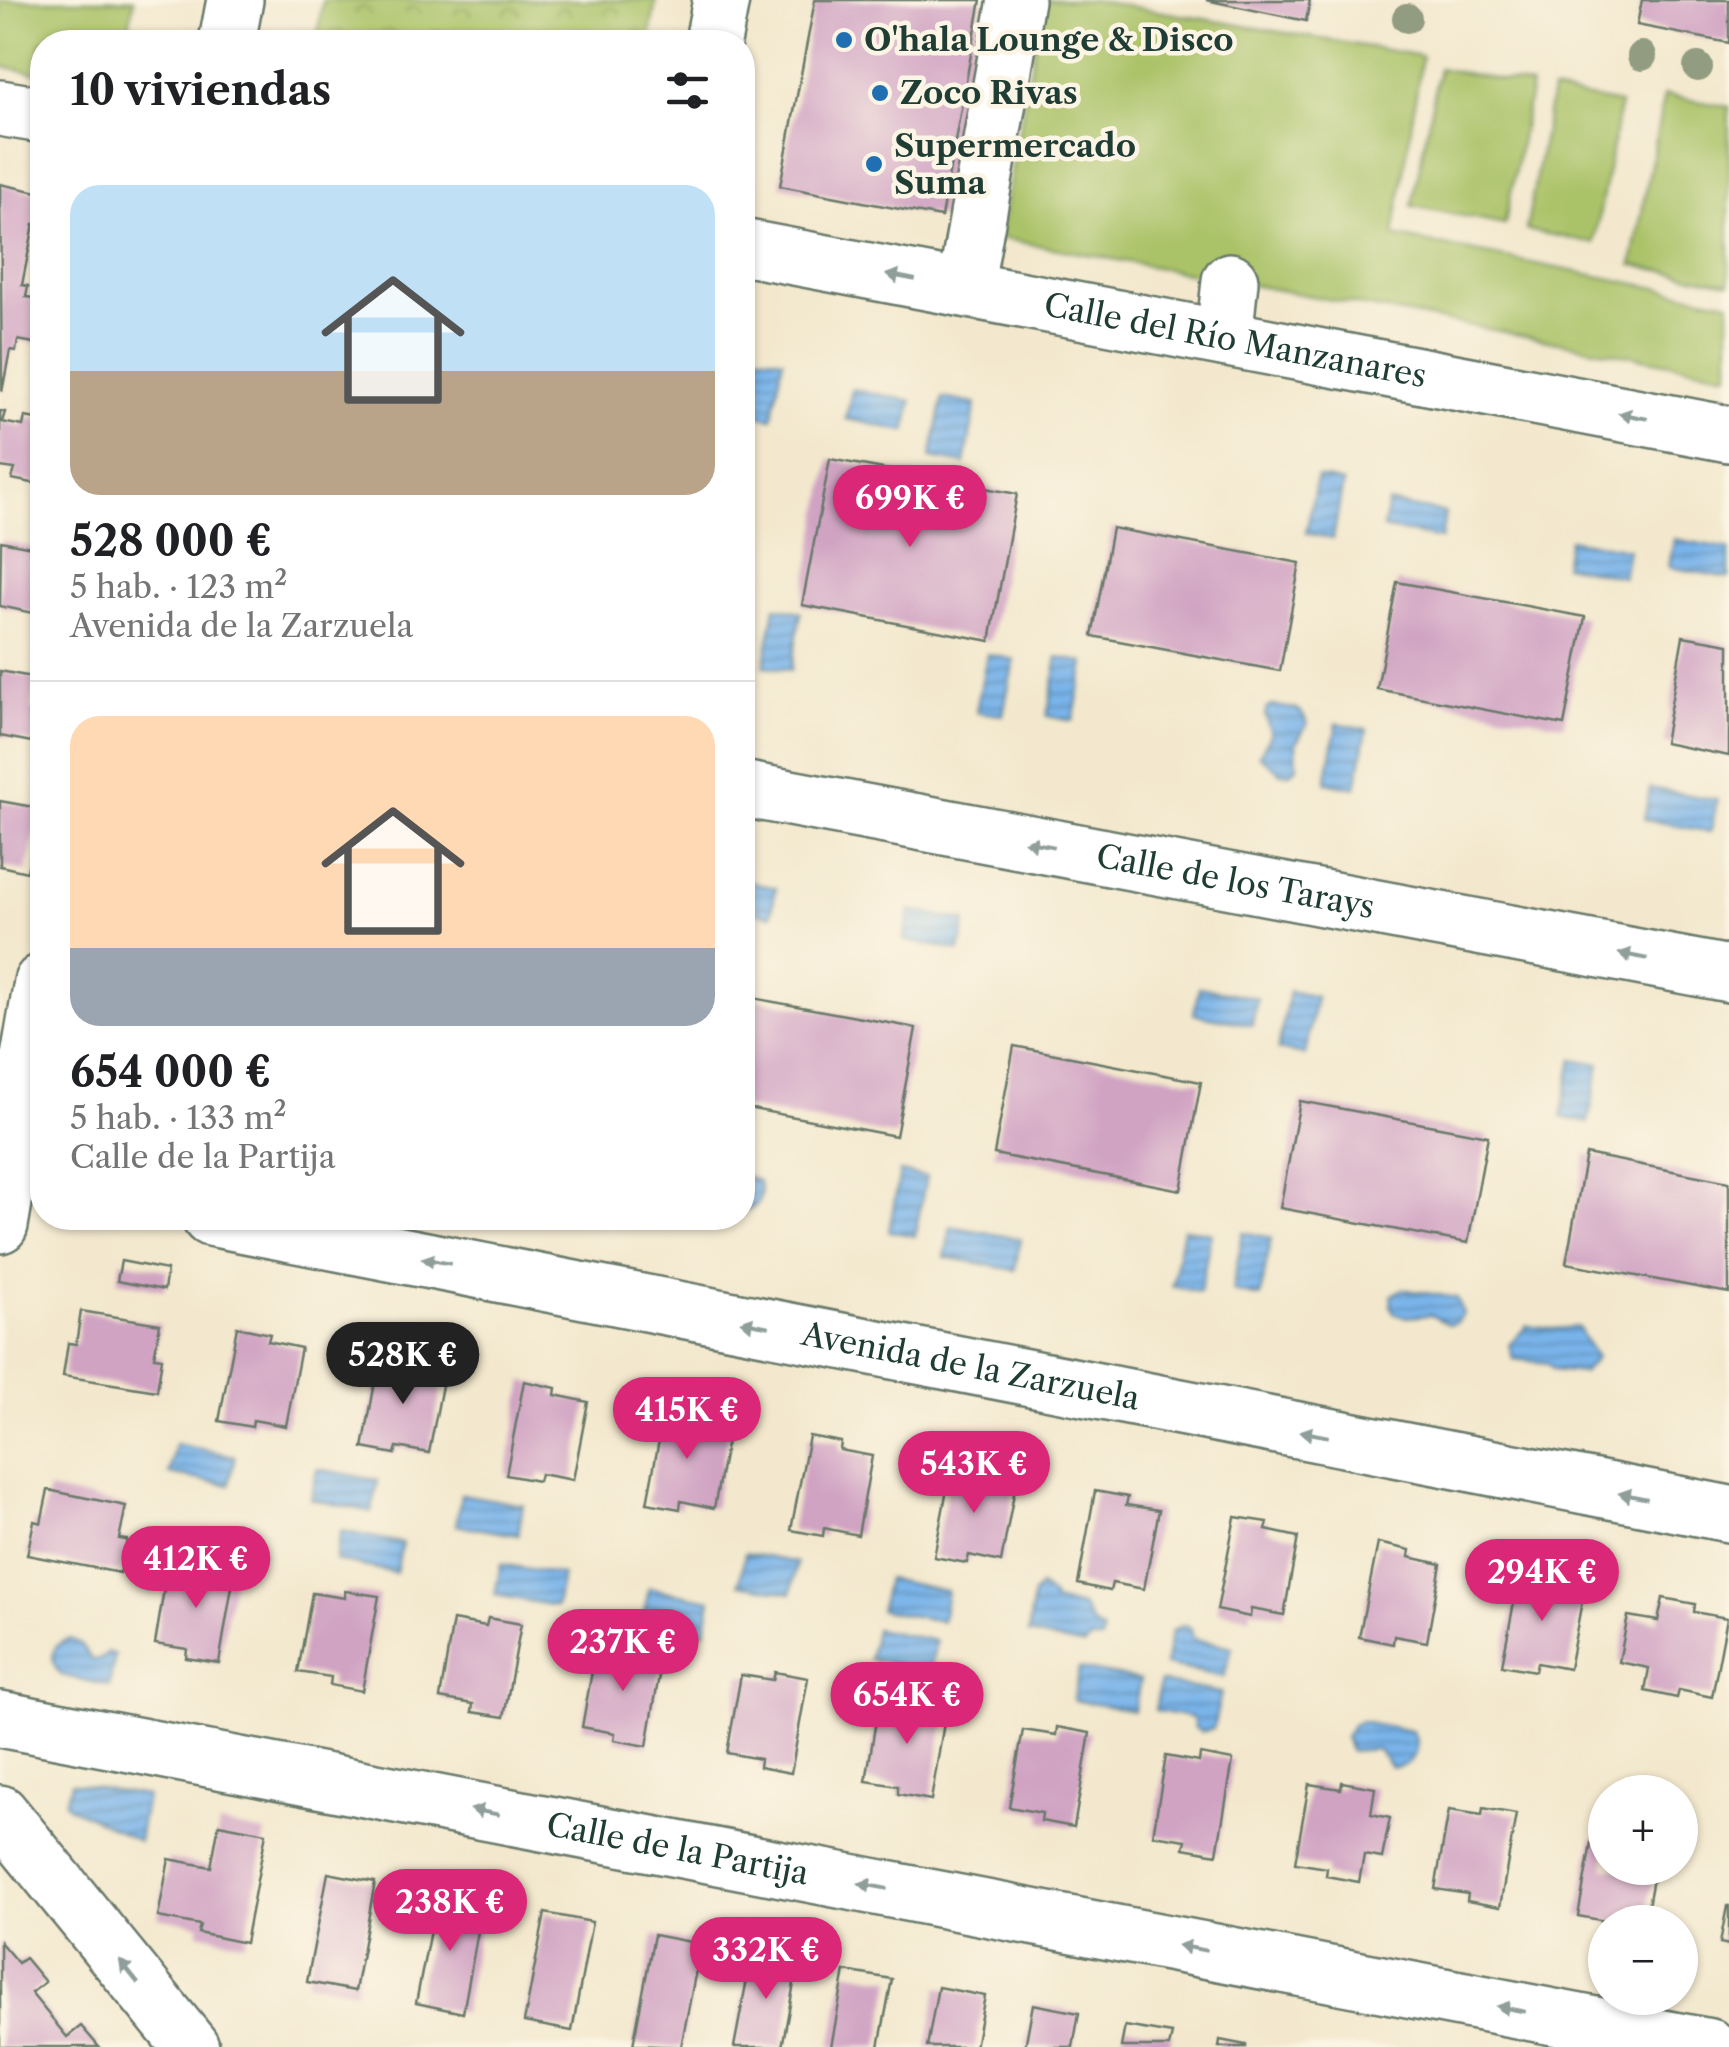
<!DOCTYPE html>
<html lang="es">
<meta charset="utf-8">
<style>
:root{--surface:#fff;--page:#f6f6f6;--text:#202124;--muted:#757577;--line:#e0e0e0;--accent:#db2777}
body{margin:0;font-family:"Libre Caslon Text",serif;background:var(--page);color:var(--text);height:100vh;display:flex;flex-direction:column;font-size:38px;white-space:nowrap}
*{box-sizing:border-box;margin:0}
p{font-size:32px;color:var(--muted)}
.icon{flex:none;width:55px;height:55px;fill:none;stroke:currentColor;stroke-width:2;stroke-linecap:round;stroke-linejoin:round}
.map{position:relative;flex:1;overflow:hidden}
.drawer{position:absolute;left:30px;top:30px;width:725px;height:1200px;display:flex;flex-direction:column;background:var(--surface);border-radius:40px;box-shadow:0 2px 8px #0004}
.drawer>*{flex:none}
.controls{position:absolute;left:1588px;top:1775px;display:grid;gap:20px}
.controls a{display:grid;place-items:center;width:110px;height:110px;border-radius:50%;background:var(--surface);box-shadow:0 2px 8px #0004;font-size:50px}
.price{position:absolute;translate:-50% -85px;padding:0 22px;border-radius:35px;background:var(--accent);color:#fff;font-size:32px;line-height:65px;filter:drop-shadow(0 2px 5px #0008)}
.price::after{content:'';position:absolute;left:50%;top:60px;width:30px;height:22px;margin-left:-15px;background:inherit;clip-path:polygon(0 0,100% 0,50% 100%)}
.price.selected{background:#222;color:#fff}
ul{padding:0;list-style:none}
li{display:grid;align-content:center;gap:20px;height:530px;padding:0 40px}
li+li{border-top:2px solid var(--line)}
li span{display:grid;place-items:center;height:310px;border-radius:30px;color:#555}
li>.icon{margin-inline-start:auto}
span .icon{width:180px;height:180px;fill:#fffc;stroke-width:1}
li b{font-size:42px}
h2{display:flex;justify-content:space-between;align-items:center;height:120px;padding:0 40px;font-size:42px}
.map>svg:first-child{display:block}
</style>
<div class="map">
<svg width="1729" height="2047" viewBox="0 0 1729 2047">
<defs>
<pattern id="park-crowns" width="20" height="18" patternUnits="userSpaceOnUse" patternTransform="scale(2.5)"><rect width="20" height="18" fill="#aac267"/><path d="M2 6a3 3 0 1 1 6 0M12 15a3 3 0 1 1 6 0" fill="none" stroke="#8a9f56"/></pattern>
<pattern id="water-rules" width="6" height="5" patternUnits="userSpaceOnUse" patternTransform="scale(2.5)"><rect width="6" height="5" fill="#79b4ea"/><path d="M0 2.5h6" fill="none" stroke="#6394be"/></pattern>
</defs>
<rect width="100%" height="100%" fill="#fcf5e5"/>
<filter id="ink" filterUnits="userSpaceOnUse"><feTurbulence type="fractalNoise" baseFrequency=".01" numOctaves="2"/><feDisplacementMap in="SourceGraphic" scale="20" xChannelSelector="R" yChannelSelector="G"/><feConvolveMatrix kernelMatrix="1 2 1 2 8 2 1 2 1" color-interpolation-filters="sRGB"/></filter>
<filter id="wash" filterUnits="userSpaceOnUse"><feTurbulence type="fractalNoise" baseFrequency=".0048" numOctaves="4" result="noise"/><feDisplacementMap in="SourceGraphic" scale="40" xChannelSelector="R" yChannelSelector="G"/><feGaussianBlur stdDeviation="2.25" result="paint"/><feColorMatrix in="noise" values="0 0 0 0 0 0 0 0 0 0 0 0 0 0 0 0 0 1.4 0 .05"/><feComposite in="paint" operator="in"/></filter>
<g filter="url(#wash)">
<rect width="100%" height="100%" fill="#f3e8cd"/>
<g fill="#aac267" stroke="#64804e" stroke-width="2.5">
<polygon points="0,0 134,0 126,42 42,42 42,74 0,66"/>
<polygon points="1043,0 1092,0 1422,56 1394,236 1729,302 1729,374 999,238"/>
<polygon points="1439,68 1531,86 1505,224 1412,206"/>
<polygon points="1552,91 1620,104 1594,243 1526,230"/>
<polygon points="1664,95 1729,107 1729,283 1632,265"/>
</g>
<polygon fill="url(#park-crowns)" stroke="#64804e" stroke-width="2.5" points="323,0 656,0 649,42 316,42"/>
<g fill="url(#water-rules)" stroke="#4c788f" stroke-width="2.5">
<polygon points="753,354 783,359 772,418 743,412"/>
<polygon points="852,389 912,401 906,431 846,419"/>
<polygon points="943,398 976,404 965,464 931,458"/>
<polygon points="1317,477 1343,483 1333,539 1306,533"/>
<polygon points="1388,503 1445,513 1441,539 1383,528"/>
<polygon points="1569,539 1628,549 1623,577 1564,565"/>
<polygon points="1674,539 1729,549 1729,578 1669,567"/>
<polygon points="775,607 801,612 791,670 764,666"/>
<polygon points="987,654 1014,660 1003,715 976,712"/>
<polygon points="1058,657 1085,663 1073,721 1047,716"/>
<path d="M1273,705C1289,711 1301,703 1307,724L1296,743L1297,768L1290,773H1281L1259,755L1271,735L1265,715L1267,708Z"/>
<polygon points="1337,723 1367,729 1356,788 1326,782"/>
<polygon points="1650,788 1717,800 1711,832 1644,819"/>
<polygon points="743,881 776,888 771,915 743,910"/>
<polygon points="910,910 966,921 960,951 904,940"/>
<polygon points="1199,987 1257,998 1252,1025 1194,1014"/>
<polygon points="1289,991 1316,997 1305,1055 1278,1050"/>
<polygon points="1573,1059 1600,1064 1588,1123 1561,1117"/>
<polygon points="900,1172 926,1177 915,1236 889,1231"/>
<path d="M743,1175L758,1181C764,1197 760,1207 743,1212Z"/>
<polygon points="951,1226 1020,1239 1015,1270 945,1257"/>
<polygon points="1183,1228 1211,1233 1200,1292 1172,1286"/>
<polygon points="1243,1232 1271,1238 1260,1297 1232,1291"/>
<polygon points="1402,1289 1457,1298 1463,1314 1457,1322 1449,1325 1431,1315 1405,1317 1395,1314 1391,1306 1392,1295"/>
<polygon points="1527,1326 1552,1329 1578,1327 1596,1358 1583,1373 1553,1370 1547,1363 1513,1359 1509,1344"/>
<polygon points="175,1444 235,1456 229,1485 169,1474"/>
<polygon points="317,1469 378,1480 372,1512 311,1499"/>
<polygon points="461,1494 523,1505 518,1535 456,1525"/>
<polygon points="341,1531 402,1543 396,1573 335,1560"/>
<polygon points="745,1553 797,1563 791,1593 739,1584"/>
<polygon points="501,1564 562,1575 556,1606 495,1595"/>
<polygon points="887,1579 947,1591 942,1621 880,1610"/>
<polygon points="1040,1587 1053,1597 1052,1601 1083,1607 1092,1625 1103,1631 1101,1640 1090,1640 1084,1646 1028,1634 1033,1594"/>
<polygon points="649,1588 711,1600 705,1632 643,1620"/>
<polygon points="1185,1625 1191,1629 1193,1639 1232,1647 1224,1677 1165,1665 1172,1630"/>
<polygon points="875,1629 936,1641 930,1671 869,1659"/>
<path d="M71,1639L80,1644L92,1660H100L109,1652L115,1655L109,1686L60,1675C49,1660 50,1643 71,1639Z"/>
<polygon points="1079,1669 1140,1680 1134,1711 1073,1700"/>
<polygon points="1160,1682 1221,1693 1213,1729 1201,1732 1195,1728 1193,1718 1155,1710"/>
<path d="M1361,1721L1412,1731C1423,1748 1412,1769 1391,1767L1377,1749L1350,1751L1345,1737L1353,1724Z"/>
<polygon points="71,1783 146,1796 138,1841 68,1806 65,1802"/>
</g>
<g id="blocks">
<g fill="#d0a3c3">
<polygon points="815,0 981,0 941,217 780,186"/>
<polygon points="1206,0 1310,0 1306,21"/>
<polygon points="1642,0 1729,0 1729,43 1637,25"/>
<polygon points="0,184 42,193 42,213 40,226 34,224 22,285 28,286 26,297 42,299 42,354 37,353 39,344 18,340 16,351 10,350 2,392"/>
<polygon points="0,411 5,412 2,422 23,426 25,417 42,420 42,485 12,479 15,469 0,467"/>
<polygon points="830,459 1017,494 990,641 802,605"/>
<polygon points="1112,528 1300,563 1280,671 1092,636"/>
<polygon points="1,541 42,549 42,615 0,606"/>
<polygon points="1397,582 1585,617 1564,725 1377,689"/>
<polygon points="1683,636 1729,644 1729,756 1664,743"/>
<polygon points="0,671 37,678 31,709 42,712 42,744 0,736"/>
<polygon points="0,801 39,808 27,872 0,866"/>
<polygon points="742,996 916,1028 896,1136 742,1107"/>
<polygon points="1014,1046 1201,1082 1181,1190 994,1154"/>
<polygon points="1300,1101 1488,1136 1468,1243 1280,1208"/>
<polygon points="1586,1154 1729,1182 1729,1293 1566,1263"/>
<polygon points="121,1261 167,1270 164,1290 117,1281"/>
<polygon points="81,1311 160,1324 154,1357 162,1358 157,1391 63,1376 68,1343 76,1344"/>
<polygon points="237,1327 270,1334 268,1341 301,1348 286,1426 253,1420 252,1427 219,1421"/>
<polygon points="380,1355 413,1361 411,1369 444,1375 429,1453 397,1447 395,1454 363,1448"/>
<polygon points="524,1381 556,1388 555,1395 588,1402 573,1480 540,1474 538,1481 506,1475"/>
<polygon points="665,1409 698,1415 696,1423 729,1429 714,1508 681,1501 680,1509 647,1503"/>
<polygon points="809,1436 841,1442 840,1450 872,1456 858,1535 824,1528 823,1536 791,1530"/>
<polygon points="952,1463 985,1469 983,1477 1016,1483 1001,1562 969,1555 967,1563 934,1557"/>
<polygon points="48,1490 126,1506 119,1539 127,1540 120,1573 27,1555 34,1521 41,1523"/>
<polygon points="1095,1491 1128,1497 1126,1505 1159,1510 1144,1589 1112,1583 1110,1591 1078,1584"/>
<polygon points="1235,1517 1268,1522 1266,1530 1298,1537 1284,1615 1251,1609 1250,1617 1217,1610"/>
<polygon points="1378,1543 1410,1550 1409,1557 1441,1564 1427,1642 1394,1636 1393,1644 1359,1637"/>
<polygon points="202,1563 235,1569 219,1663 186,1658 187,1649 155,1644 168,1565 201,1571"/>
<polygon points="1520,1571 1552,1577 1551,1584 1584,1591 1569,1669 1537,1663 1535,1671 1502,1665"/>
<polygon points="345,1591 379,1596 362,1691 330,1685 331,1677 298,1672 312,1593 345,1598"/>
<polygon points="1663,1598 1695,1604 1694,1612 1727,1618 1712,1697 1679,1690 1677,1698 1645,1691 1649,1668 1619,1662 1628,1616 1658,1621"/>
<polygon points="488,1618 521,1624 504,1717 472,1712 473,1704 440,1698 453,1620 486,1626"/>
<polygon points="630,1647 663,1652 647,1746 614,1740 615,1733 582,1727 596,1649 628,1654"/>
<polygon points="775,1672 808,1678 791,1773 759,1767 760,1759 727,1753 741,1675 773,1680"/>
<polygon points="913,1700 947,1705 931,1800 898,1794 898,1786 866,1781 879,1702 912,1707"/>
<polygon points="1057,1727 1090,1733 1074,1827 1041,1821 1042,1813 1009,1807 1023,1730 1056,1735"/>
<polygon points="1200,1754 1233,1760 1217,1854 1184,1848 1186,1840 1153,1835 1166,1756 1199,1762"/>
<polygon points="1342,1782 1375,1788 1371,1814 1390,1818 1382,1858 1364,1855 1359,1882 1326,1876 1327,1868 1295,1863 1309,1784 1341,1789"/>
<polygon points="1483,1808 1516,1814 1500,1907 1467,1901 1468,1894 1435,1889 1449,1810 1482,1815"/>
<polygon points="219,1824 266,1833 245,1943 198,1933 200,1925 158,1917 169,1859 211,1867"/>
<polygon points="1592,1838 1605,1840 1605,1868 1655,1868 1645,1922 1611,1922 1578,1916"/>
<polygon points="328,1873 375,1882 355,1991 307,1982"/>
<polygon points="437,1894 483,1904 463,2013 416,2003"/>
<polygon points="1727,1906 1729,1906 1729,1945 1720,1943"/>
<polygon points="545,1913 592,1922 572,2031 524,2022"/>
<polygon points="654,1935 701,1944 681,2047 633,2045"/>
<polygon points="0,1942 18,1963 25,1958 45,1982 31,1993 67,2037 81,2026 99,2047 0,2047"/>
<polygon points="752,1953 798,1962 782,2047 734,2047"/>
<polygon points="845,1971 892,1979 879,2047 831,2047"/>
<polygon points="938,1987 985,1996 975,2047 927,2047"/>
<polygon points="1033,2004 1079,2013 1073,2047 1025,2047"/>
<polygon points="1125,2026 1172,2034 1169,2047 1121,2047"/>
<polygon points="1220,2040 1246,2045 1246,2047 1219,2047"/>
</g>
</g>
</g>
<g filter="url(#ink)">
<use href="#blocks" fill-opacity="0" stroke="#69796a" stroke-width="2.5"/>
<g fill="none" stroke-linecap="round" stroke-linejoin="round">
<defs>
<g id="minor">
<polyline points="227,42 235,0"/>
<polyline points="713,42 721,0"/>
<polyline points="0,108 42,115"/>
<path id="s1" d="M742,247L1729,434"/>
<polyline points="965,289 1016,0"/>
<polyline points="1224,338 1230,281"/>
<path id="s2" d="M742,789L1729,974"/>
<path id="s3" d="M210,1218L1729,1514"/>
<polyline points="0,1225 42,982"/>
<path id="s4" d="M0,1719L1710,2047"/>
<polyline points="0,1813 191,2047"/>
</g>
</defs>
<use href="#minor" stroke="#69796a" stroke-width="60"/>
<use href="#minor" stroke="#fff" stroke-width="55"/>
</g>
<g fill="#929c80">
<circle cx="1407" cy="18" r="15"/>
<circle cx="1642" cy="56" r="15"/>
<circle cx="1698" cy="67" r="15"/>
</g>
<defs><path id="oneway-solid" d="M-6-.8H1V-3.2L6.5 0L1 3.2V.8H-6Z" transform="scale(2.5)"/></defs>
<g fill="#8f9e9a">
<use href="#oneway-solid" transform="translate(901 277) rotate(-169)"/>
<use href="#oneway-solid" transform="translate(1633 416) rotate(-169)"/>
<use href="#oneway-solid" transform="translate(1039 844) rotate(-170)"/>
<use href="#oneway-solid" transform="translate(1633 956) rotate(-169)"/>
<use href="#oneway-solid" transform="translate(436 1261) rotate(-169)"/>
<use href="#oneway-solid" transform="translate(755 1324) rotate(-169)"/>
<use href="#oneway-solid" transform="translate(1314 1434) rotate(-169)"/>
<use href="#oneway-solid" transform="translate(1633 1496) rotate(-169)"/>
<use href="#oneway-solid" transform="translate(485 1812) rotate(-169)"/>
<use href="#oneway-solid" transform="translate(873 1886) rotate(-169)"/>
<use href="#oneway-solid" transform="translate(1192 1948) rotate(-169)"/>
<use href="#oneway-solid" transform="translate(129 1972) rotate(-129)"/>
<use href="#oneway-solid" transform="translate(1511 2009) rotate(-169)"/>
</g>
</g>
<g fill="#1f6fb2" stroke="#fcf5e5" stroke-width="4">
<circle cx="844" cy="40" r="10"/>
<circle cx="880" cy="93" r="10"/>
<circle cx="874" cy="164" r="10"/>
</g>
<g text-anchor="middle" stroke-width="9" stroke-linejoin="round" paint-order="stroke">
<g font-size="32" font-weight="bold" fill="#1f3d34" stroke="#fcf5e5" text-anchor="start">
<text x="864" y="51">O'hala Lounge &amp; Disco</text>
<text x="900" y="104">Zoco Rivas</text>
<text x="894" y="157">Supermercado<tspan x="894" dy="37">Suma</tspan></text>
</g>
<g font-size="32" fill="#1f3d34" stroke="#fcf5e5">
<text dy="11" stroke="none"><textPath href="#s1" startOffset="502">Calle del Río Manzanares</textPath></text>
<text dy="11" stroke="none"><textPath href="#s2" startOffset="502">Calle de los Tarays</textPath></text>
<text dy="11" stroke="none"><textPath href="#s3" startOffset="775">Avenida de la Zarzuela</textPath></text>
<text dy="11" stroke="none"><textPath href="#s4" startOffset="690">Calle de la Partija</textPath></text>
</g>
</g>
</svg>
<div class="controls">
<a>+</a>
<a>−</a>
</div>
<b class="price" style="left:910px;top:550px">699K €</b>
<b class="price selected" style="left:403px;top:1407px">528K €</b>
<b class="price" style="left:687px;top:1462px">415K €</b>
<b class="price" style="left:974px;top:1516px">543K €</b>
<b class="price" style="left:196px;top:1611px">412K €</b>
<b class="price" style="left:1542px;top:1624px">294K €</b>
<b class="price" style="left:623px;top:1694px">237K €</b>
<b class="price" style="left:907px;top:1747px">654K €</b>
<b class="price" style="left:450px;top:1954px">238K €</b>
<b class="price" style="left:766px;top:2002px">332K €</b>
<section class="drawer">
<h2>10 viviendas<svg class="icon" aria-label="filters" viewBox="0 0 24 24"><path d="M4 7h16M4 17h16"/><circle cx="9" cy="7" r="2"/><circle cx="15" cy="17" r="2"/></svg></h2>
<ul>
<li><span style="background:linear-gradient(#bfe0f5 60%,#b9a48a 0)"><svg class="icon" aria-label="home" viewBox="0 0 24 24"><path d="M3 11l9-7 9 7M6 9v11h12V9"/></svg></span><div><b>528 000 €</b><p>5 hab. · 123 m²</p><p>Avenida de la Zarzuela</p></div></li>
<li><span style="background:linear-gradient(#ffd9b3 75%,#9aa5b1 0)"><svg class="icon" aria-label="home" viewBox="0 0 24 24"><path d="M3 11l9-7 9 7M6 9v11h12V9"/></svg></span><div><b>654 000 €</b><p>5 hab. · 133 m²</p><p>Calle de la Partija</p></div></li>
</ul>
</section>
</div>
